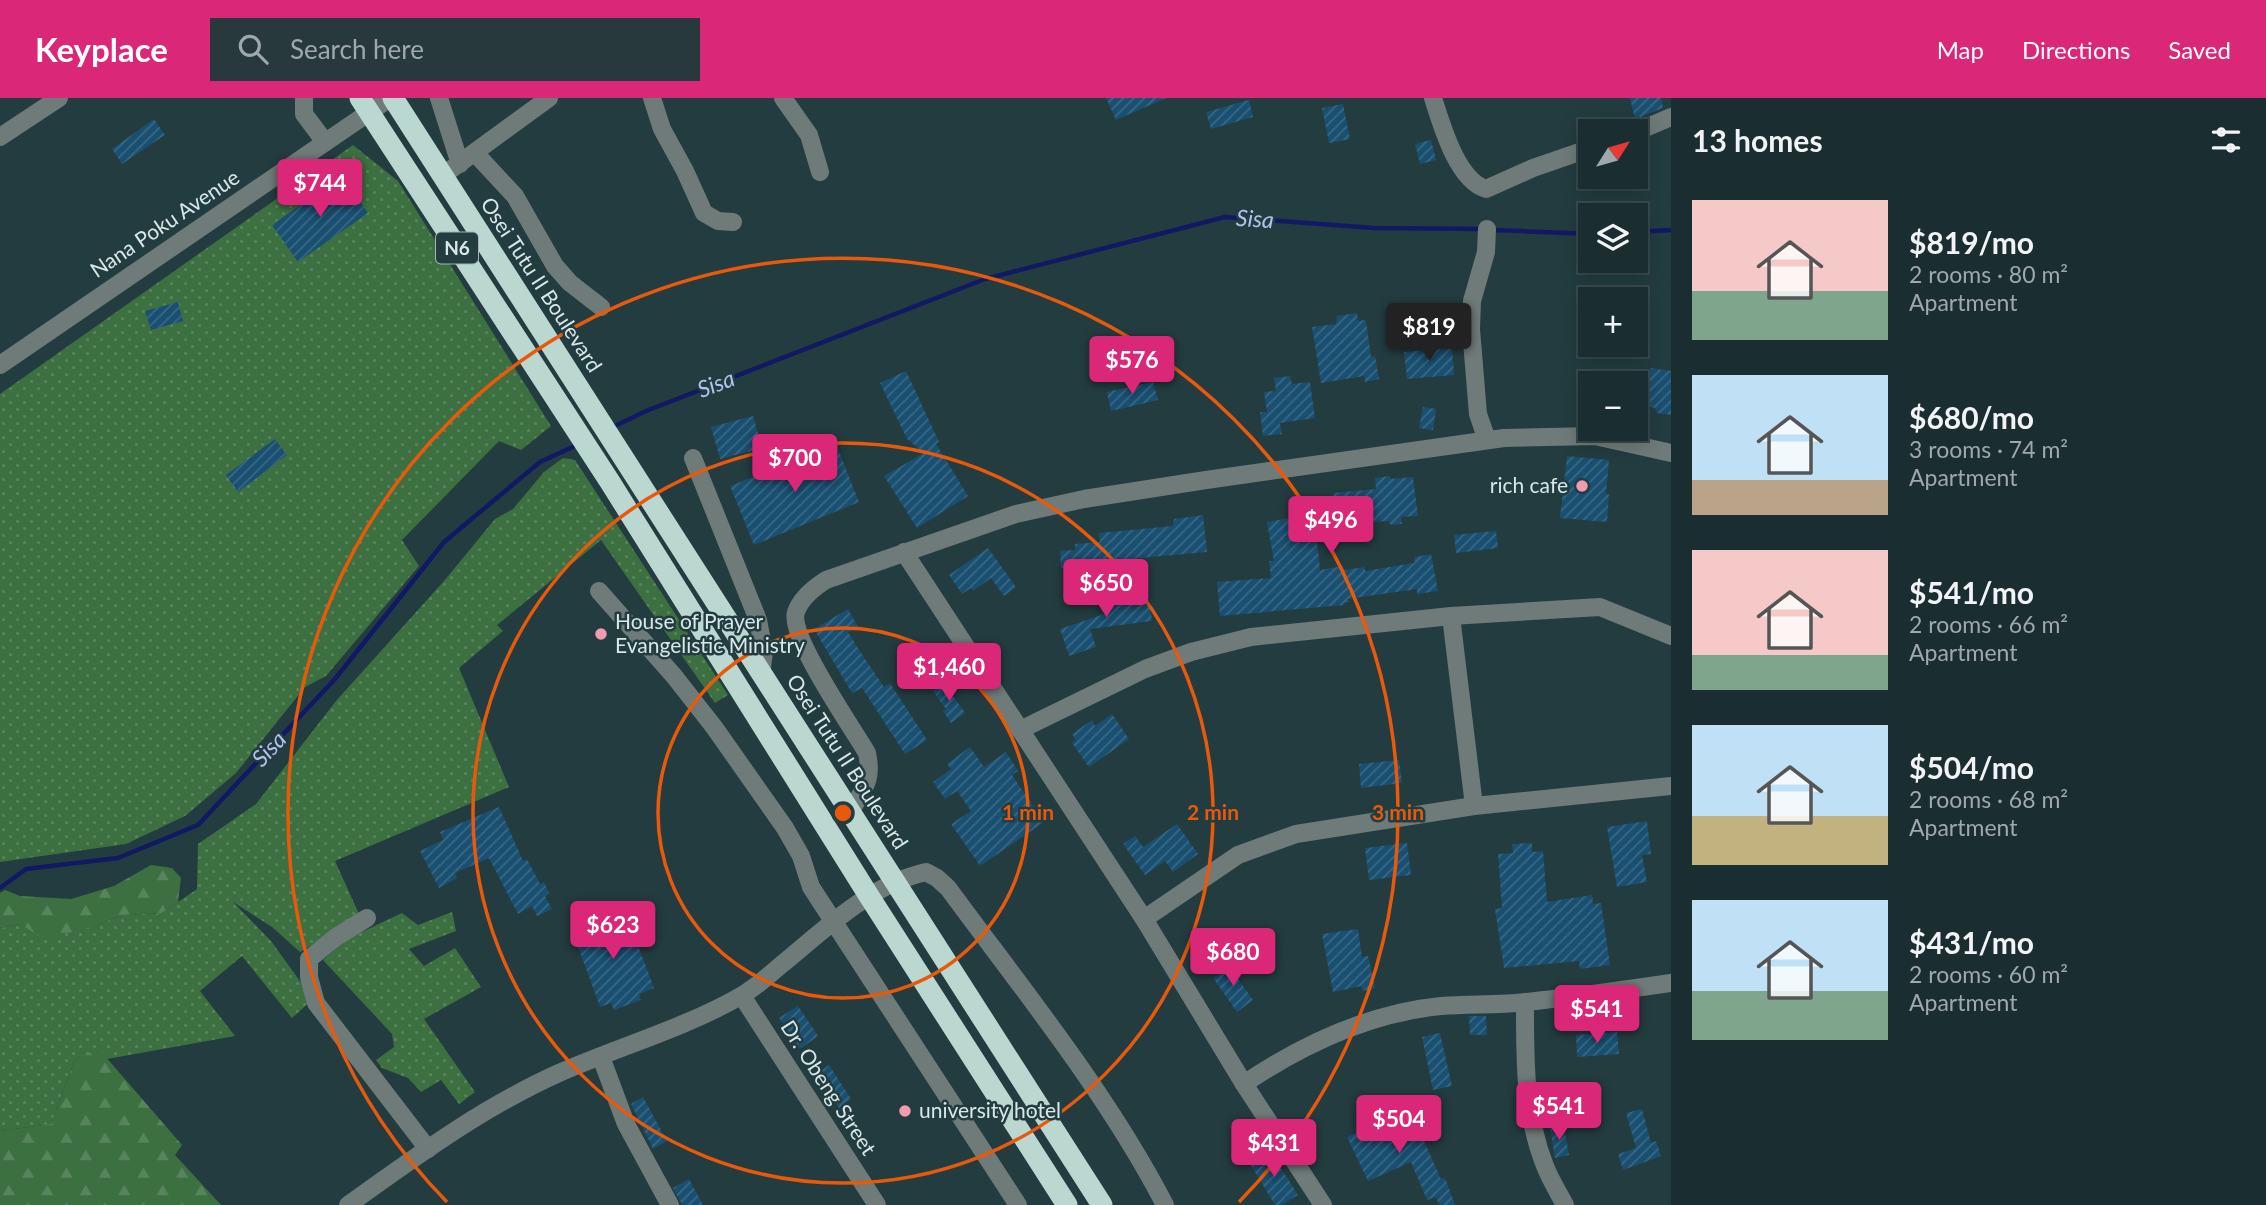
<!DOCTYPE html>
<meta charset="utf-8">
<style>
:root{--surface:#1a2d30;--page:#27393c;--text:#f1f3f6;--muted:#9fa8ab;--line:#38494c;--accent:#db2777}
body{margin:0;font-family:Lato,sans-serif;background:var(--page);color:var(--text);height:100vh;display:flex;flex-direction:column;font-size:26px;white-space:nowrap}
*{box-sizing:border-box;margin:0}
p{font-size:23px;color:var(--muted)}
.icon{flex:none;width:38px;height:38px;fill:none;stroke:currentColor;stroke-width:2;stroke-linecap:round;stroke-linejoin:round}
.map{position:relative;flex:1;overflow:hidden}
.details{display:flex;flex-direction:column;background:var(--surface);width:595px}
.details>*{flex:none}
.needle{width:46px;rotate:53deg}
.controls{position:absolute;left:1578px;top:21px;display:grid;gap:14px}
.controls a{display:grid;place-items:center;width:70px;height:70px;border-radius:0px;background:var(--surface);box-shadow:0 4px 18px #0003,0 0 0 2px var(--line);font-size:35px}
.price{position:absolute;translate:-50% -60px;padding:0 16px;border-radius:7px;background:var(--accent);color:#fff;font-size:23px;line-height:46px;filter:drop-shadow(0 2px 4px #0008)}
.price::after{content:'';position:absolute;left:50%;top:42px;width:21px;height:16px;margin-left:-10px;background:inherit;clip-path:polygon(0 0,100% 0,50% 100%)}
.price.on{background:#222;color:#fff}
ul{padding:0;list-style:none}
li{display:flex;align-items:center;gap:21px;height:175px;padding:0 21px}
li span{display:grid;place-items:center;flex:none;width:196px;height:140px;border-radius:0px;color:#555}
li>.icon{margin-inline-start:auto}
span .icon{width:84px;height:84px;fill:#fffc;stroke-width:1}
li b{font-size:30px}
h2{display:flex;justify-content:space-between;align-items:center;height:84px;padding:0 21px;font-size:30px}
header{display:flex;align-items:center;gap:42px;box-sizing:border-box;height:98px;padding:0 35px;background:var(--accent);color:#fff}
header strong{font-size:33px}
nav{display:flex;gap:38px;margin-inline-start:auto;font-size:24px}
.search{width:490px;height:63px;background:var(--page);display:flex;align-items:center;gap:18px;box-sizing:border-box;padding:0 24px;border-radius:0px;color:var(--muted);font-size:26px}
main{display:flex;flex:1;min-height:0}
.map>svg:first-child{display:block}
</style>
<header>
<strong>Keyplace</strong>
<div class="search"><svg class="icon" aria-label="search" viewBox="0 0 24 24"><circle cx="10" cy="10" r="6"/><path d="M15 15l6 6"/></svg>Search here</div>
<nav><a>Map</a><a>Directions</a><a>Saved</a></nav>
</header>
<main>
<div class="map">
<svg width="1671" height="1107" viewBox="0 0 1671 1107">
<defs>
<pattern id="grass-dots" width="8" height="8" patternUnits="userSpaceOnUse" patternTransform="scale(1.75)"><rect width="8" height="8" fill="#3c7041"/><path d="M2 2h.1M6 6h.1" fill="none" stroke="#57845c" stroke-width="1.8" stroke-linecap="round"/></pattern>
<pattern id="forest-firs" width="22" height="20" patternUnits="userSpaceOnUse" patternTransform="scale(1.75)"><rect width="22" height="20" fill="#3c7041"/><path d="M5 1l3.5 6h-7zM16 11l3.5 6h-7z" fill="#57845c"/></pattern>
<pattern id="building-hatch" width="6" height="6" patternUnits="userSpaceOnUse" patternTransform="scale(1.75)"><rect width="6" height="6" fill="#194f70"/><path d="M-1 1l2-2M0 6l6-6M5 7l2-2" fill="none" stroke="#3a6884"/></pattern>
</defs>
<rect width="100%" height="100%" fill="#233c40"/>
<g fill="url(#grass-dots)">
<polygon points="353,47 398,83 551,328 521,352 499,343 402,442 419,468 326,578 305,589 236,675 185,718 126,746 0,764 0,296"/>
<polygon points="563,360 575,362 728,597 715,605 601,442 497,527 503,533 459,570 509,689 335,763 360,818 300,854 272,829 233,804 271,843 313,901 292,920 242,858 200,893 235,938 107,961 98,951 75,962 51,1026 0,1033 0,830 20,826 92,829 122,817 162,815 197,791 198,746 256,706 336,603 444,483 495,421 513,411 544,374"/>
<polygon points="452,814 456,833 409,851 424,868 455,850 481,889 424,921 475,994 459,1006 441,982 421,994 408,980 382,970 376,962 394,949 392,936 323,862 347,841 402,815 418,827"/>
</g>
<g fill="url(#forest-firs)">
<polygon points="151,767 172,770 181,780 178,804 162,815 122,817 92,829 44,841 20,826 0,830 0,795 5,792 20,798 71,801 114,788"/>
<polygon points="98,950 182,1047 175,1057 221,1107 0,1107 0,1033 51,1026 75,962"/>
</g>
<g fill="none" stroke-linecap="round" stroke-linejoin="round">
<g stroke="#121964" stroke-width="4.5">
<polyline points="1493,132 1591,136"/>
<polyline points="1636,134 1671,132"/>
<polyline points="613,329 646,313 985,181 1225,119 1374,130 1484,131"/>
<polyline points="0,790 26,771 118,760 198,727 335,581 444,444 540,364 577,347"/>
</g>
</g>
<g fill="url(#building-hatch)">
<polygon points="1106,0 1166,0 1116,22"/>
<polygon points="1630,0 1661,0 1663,10 1635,21"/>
<polygon points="1249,2 1253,19 1211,31 1206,14"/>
<polygon points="1343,6 1350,41 1329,45 1322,10"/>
<polygon points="154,21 165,37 122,66 112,51"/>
<polygon points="1431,42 1436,62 1420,66 1415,46"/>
<polygon points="342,78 368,115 298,164 272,127"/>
<polygon points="178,204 183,223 151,232 145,213"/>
<polygon points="1357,215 1358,223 1366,222 1371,259 1375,258 1379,281 1365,284 1364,278 1321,285 1312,229 1336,226 1337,218"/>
<polygon points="1452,250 1454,277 1407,281 1404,254"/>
<polygon points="1651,270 1671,273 1671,317 1657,315 1655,310 1645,308"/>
<polygon points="906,273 939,344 936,346 968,398 917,430 884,378 924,355 907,341 880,285"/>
<polygon points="1290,278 1292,286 1310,284 1315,320 1280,325 1282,336 1263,338 1260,314 1267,314 1264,294 1276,293 1274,280"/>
<polygon points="1153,284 1158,302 1111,313 1107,294"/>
<polygon points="1423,309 1436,311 1433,332 1419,330"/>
<polygon points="753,318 762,350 720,361 711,329"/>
<polygon points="275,341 287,357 238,394 226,377"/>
<polygon points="836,346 859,404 754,447 730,388"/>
<polygon points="1567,358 1609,362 1606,396 1609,396 1607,424 1560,420"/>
<polygon points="1390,378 1391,381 1413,379 1418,418 1401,419 1402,426 1391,427 1388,423 1369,424 1370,437 1317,442 1320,472 1343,468 1344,472 1365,469 1365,473 1414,465 1415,459 1431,456 1438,493 1417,496 1417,491 1347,501 1350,504 1343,505 1344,507 1220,518 1217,484 1271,480 1269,463 1274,463 1267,424 1326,414 1325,403 1334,403 1333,395 1376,391 1375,380"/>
<polygon points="1203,417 1207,454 1096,464 1097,468 1061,470 1060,453 1075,452 1075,446 1100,444 1099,435 1173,428 1174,421"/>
<polygon points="1496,433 1498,450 1456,455 1454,437"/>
<polygon points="988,450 1016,489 1004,498 991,480 973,493 971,490 962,496 949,477"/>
<polygon points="1125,488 1127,505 1149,502 1152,523 1090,531 1096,549 1069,558 1060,531 1104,516 1101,491"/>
<polygon points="848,511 858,529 848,534 861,555 884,589 890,585 927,642 905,656 862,590 852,595 814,531"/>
<polygon points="944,585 965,615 951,625 943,613 946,611 933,593"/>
<polygon points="1112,616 1129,641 1089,669 1072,645 1076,642 1072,636 1092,622 1095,628"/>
<polygon points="970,649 984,669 1006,654 1018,673 1012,677 1044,724 980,768 951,726 971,713 957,693 945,701 933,684 951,671 947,666"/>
<polygon points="1399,662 1402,685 1361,690 1359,666"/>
<polygon points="499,709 523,763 527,761 540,786 544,784 549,795 545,798 552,811 537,818 532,808 518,816 489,760 455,775 457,780 439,790 420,753 443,742 440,734"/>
<polygon points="1647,723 1651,756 1642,757 1647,784 1617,789 1607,729"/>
<polygon points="1177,726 1198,756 1173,774 1165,763 1145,777 1123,746 1135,738 1143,749"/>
<polygon points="1407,745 1411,777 1369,782 1365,750"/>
<polygon points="1532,745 1532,754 1543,753 1547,804 1592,797 1593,806 1601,805 1610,867 1580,871 1579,863 1504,870 1495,811 1502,810 1498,756 1513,755 1512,746"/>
<polygon points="625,813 654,890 639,896 641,902 614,912 611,905 600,909 572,832"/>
<polygon points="1358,831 1362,859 1368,858 1375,890 1362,893 1361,888 1333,894 1322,836"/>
<polygon points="1233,866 1241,879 1238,881 1253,902 1237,914 1213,880"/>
<polygon points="798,908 818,938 800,951 779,920"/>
<polygon points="1469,918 1486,918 1487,937 1470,937"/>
<polygon points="1617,934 1619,956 1577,959 1576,937"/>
<polygon points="1440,935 1452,988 1433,992 1422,939"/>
<polygon points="829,967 851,1001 839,1010 816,976"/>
<polygon points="643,999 667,1043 653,1051 631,1006"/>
<polygon points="1642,1011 1651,1045 1656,1043 1661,1058 1623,1072 1618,1056 1636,1050 1626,1015"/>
<polygon points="1412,1016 1441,1081 1445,1080 1455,1107 1439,1107 1436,1099 1427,1102 1411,1064 1368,1083 1347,1039 1387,1021 1389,1026"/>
<polygon points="1564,1028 1569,1057 1555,1060 1550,1030"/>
<polygon points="1270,1053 1298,1097 1282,1107 1275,1107 1250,1066"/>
<polygon points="689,1081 703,1107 683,1107 680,1103 673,1090"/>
</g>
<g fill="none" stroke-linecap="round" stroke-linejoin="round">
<g stroke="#6f7b78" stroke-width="18">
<polyline points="304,0 304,16 325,44"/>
<polyline points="439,0 460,66"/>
<polyline points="652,0 662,31 685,73 704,115 718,123 733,124"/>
<polyline points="783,0 809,37 820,74"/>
<path d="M1433,0C1442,28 1457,82 1486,91L1533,70L1591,50"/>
<polyline points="1636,34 1671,19"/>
<polyline points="0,39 59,0"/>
<polyline points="475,55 515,98 555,168 570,185 601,209"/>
<polyline points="442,78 549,0"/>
<polyline points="1487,131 1486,154 1472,203 1471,231 1478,316 1487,342"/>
<polyline points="0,267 390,0"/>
<polyline points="693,360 758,522 764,554 761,576"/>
<polyline points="904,454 1144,821 1244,986 1323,1107"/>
<polyline points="599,493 674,578 714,629 785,730 801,758 811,789 1018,1107"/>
<polyline points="1451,518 1474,708"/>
<polyline points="1020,632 1145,571 1191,554 1251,539 1451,518 1600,509 1671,538"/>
<path d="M850,714C864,690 873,683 867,655C852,629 788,538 796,514C801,500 815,489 826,482L1016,416L1084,401L1206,382L1504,340L1595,338L1671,355"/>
<polyline points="367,820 336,839 309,861 309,879 316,905 428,1051"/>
<polyline points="1144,821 1238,757 1296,736 1474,708 1671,688"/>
<polyline points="742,898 877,1107"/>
<path d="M1525,904C1525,959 1524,1016 1545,1068C1550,1081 1558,1094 1565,1107"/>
<polyline points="601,959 626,1026 670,1107"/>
<path d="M1244,986C1303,946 1370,915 1441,908C1470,906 1499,907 1527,904C1575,899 1623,892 1671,885"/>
<path d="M348,1107C415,1059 483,1009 559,975C618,949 682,931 739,899C754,891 768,878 781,867C825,831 869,787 926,774L937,780L948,790C1023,892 1107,995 1165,1107"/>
</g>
<g stroke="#bbd8d0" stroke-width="21">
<polyline points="360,0 610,384 869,798 1067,1107"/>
<polyline points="393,0 1102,1107"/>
</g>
</g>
<g fill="none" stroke="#e8590c" stroke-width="3.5">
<circle cx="843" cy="715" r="185"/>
<circle cx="843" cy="715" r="370"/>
<path d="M447 1104A555 555 0 1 1 1239 1104"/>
</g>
<g fill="#f29ab0" stroke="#233c40" stroke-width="2.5">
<circle cx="1582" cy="388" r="7"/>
<circle cx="601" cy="536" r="7"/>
<circle cx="905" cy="1013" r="7"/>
</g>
<g text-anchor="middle" stroke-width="5" stroke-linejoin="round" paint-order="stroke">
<rect fill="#233c40" stroke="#a2b4b6" stroke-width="2" x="436" y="134.5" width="42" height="31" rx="5"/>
<g font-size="19" font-weight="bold" fill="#d8e7e9">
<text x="457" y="157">N6</text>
</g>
<g font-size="21" fill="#d8e7e9" stroke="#233c40">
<text transform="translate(165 126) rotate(-34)" y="7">Nana Poku Avenue</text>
<text transform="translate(541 187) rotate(57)" y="7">Osei Tutu II Boulevard</text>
<text transform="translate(847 664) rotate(57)" y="7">Osei Tutu II Boulevard</text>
<text transform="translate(828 990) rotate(57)" y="7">Dr. Obeng Street</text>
</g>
<g font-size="21" fill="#d8e7e9" stroke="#233c40" text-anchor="start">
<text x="1568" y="395" text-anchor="end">rich cafe</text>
<text x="615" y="531">House of Prayer<tspan x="615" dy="24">Evangelistic Ministry</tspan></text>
<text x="919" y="1020">university hotel</text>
</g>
<g font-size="23" font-style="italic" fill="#b3c2ed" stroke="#233c40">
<text transform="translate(1255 121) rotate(4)" y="8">Sisa</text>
<text transform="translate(716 286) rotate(-21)" y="8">Sisa</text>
<text transform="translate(269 651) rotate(-47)" y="8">Sisa</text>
</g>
</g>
<circle cx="843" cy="715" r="10" fill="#e8590c" stroke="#233c40" stroke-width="3.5"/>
<g font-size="21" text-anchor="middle" font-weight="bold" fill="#e8590c" stroke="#233c40" stroke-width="5" stroke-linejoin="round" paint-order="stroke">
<text x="1028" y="722">1 min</text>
<text x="1213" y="722">2 min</text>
<text x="1398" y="722">3 min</text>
</g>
</svg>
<div class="controls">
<a><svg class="needle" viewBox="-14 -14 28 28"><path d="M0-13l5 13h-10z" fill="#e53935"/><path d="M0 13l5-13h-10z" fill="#9fa8ab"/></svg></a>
<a><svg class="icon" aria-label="layers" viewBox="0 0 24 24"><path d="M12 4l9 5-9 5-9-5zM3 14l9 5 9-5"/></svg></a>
<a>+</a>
<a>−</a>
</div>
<b class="price" style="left:320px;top:121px">$744</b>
<b class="price on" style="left:1429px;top:265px">$819</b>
<b class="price" style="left:1132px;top:298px">$576</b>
<b class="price" style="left:795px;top:396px">$700</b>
<b class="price" style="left:1331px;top:458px">$496</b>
<b class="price" style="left:1106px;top:521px">$650</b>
<b class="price" style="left:949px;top:605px">$1,460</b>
<b class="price" style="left:613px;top:863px">$623</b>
<b class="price" style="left:1233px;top:890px">$680</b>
<b class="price" style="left:1597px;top:947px">$541</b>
<b class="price" style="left:1559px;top:1044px">$541</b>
<b class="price" style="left:1399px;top:1057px">$504</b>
<b class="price" style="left:1274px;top:1081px">$431</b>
</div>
<section class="details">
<h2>13 homes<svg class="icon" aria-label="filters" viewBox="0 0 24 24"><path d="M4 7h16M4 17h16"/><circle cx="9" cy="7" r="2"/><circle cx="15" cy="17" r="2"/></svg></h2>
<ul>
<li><span style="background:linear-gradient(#f6c9c9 65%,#7fa58c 0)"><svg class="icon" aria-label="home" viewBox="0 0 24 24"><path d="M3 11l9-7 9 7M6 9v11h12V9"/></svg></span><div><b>$819/mo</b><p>2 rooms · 80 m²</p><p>Apartment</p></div></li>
<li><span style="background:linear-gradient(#bfe0f5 75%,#b9a48a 0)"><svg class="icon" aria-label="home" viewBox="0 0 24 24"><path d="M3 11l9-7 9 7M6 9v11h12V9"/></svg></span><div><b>$680/mo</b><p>3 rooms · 74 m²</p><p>Apartment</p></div></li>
<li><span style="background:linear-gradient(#f6c9c9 75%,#7fa58c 0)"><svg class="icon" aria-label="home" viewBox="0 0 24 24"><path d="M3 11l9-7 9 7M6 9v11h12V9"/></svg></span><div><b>$541/mo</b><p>2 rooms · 66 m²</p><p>Apartment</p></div></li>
<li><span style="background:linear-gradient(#bfe0f5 65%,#c2b280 0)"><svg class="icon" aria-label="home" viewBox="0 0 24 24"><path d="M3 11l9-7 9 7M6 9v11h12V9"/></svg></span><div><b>$504/mo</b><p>2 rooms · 68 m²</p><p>Apartment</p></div></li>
<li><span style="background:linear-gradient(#bfe0f5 65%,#7fa58c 0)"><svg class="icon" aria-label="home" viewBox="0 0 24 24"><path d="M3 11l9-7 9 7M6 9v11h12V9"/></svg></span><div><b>$431/mo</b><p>2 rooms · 60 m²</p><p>Apartment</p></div></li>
</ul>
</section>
</main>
